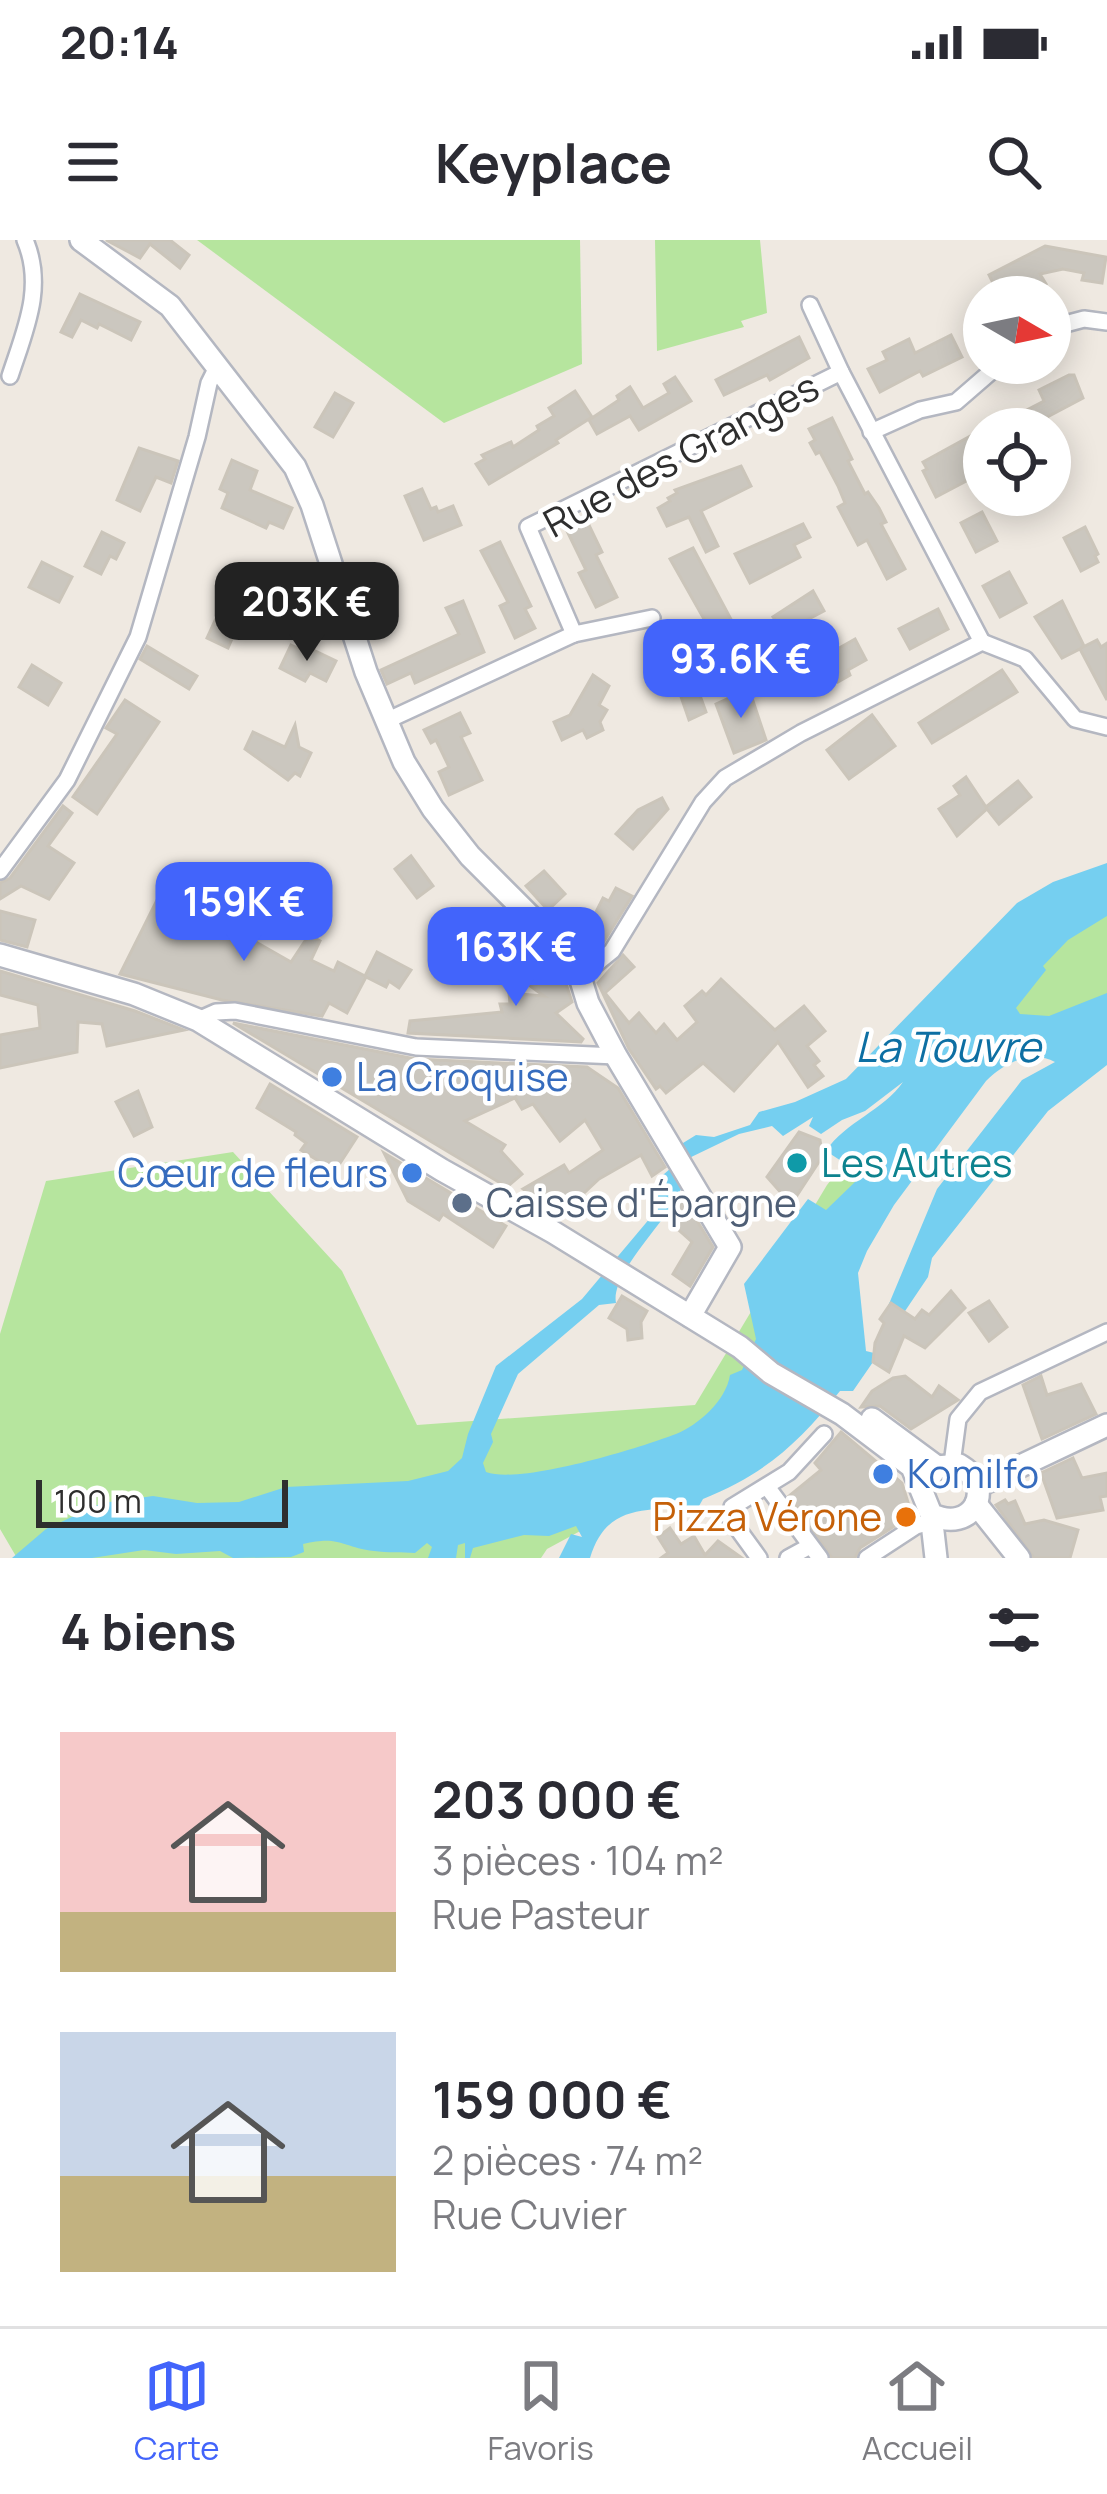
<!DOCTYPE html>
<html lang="fr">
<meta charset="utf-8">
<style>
:root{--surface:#fff;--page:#f7f7f7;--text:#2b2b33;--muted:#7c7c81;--line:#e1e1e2;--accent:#4264fb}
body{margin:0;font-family:Manrope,sans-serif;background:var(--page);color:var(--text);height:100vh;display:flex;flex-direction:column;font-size:45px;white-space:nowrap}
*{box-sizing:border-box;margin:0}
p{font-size:39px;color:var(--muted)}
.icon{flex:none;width:66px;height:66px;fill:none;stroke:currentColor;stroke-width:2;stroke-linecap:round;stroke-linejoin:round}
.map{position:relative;height:1318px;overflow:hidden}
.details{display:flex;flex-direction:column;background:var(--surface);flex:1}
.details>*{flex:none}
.needle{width:78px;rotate:99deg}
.tools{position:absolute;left:963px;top:36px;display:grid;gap:24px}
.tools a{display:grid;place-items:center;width:108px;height:108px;border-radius:50%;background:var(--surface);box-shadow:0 6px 30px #0003;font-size:60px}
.scale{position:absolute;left:36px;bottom:30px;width:252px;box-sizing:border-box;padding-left:12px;border:6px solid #2e2e2e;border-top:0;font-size:33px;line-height:42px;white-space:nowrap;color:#2e2e2e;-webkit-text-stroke:9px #fff;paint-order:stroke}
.price{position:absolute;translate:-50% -102px;padding:0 27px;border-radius:24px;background:var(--accent);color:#fff;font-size:39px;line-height:78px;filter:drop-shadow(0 3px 6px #0008)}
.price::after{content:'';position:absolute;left:50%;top:72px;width:36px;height:27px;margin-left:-18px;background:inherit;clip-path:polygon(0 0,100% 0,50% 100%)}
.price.active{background:#222;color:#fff}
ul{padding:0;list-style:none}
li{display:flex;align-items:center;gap:36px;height:300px;padding:0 60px}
li span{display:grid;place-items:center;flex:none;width:336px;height:240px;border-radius:0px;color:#555}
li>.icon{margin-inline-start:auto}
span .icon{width:144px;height:144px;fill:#fffc;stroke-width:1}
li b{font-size:51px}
h2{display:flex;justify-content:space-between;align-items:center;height:144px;padding:0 60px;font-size:51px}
.status{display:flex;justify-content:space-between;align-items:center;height:84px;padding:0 60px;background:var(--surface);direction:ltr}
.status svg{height:33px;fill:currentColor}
header{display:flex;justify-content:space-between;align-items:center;height:156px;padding:0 60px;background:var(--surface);font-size:54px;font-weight:700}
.tabs{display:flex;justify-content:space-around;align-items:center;height:168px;border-top:3px solid var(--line);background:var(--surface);font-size:33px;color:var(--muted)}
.tabs a{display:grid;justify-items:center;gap:6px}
.tabs .active{color:var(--accent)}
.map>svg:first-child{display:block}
</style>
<div class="status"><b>20:14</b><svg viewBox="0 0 49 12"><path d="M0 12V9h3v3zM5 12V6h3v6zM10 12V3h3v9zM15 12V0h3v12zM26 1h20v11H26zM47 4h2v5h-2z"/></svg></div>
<header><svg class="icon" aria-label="menu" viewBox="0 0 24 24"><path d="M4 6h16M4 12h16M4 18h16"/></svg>Keyplace<svg class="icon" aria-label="search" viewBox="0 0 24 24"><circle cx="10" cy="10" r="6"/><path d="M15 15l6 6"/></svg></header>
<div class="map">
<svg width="1107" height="1318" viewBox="0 0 1107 1318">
<rect width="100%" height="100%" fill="#efe9e1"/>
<g fill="#b6e59e">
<polygon points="197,0 580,0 582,124 444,183"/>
<polygon points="655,0 760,0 767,73 741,81 744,87 657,111"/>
<polygon points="1107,651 1107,819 1058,808 994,818 856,1007 669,1243 547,1309 541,1318 17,1318 0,1289 0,1094 46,941 233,912 342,1031 417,1185 695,1165 827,945 1051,663"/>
</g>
<path fill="#75cff0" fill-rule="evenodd" d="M1107,623V676L1068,700L1043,726L1046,730L1016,768L1020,774L1049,776L1107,753V825L1048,871L932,1018L928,1037L899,1080L886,1071L937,949L1022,840L1055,822C1032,809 1004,823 986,841L894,965L867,1011L858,1033L866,1111L874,1113L873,1122L853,1151H840C798,1204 766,1233 703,1259L699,1266C649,1272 607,1261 590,1318H559L571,1294L582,1297L576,1286L549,1296L524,1295L473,1308L470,1318H465V1303L458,1305L456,1318H428L432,1307L427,1303L415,1313C402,1312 387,1313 374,1311C341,1307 340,1295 303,1304L304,1312L291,1317L233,1318L220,1311L176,1314L144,1310L92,1318H12L46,1289L102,1263L153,1256L197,1263L239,1262L286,1247L408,1241L448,1231L462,1218L468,1194L496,1126L582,1059L656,971L659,949L656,941L671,928L683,903L696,895L714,897L750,885L759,872L795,862L846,839L1017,663L1053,642ZM903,842C884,870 845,882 826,911L858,932L884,914L826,970L808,959L744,1044L756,1099L742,1130L730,1135C726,1161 698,1185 676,1194C642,1207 522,1245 486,1232L483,1223L493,1202L491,1194L518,1134L599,1065L616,1063C610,1033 668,981 681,949C684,941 684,929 685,920L739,894L772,886L783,896L813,877L809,886L821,894L842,880L865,871Z"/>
<g fill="#cbc7bf" stroke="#cbc5ba" stroke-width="3">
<polygon points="106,0 170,0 189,15 180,28 150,4 140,18"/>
<polygon points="1045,6 1106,17 1102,43 1082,40 1084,33 1063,29 1040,34 1046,44 1029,53 1027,50 1014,57 1000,57 989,35"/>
<polygon points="80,54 140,82 131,100 99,84 97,88 81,80 72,97 61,92"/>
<polygon points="951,95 962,117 923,136 920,131 880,152 868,129 887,120 883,112 909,99 915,113"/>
<polygon points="799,97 809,118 770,140 767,135 724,155 716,140"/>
<polygon points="1069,135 1074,135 1083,158 1036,183 1039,189 984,189 984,256 974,237 936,257 923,231 927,229 923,222 1016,171 1017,175 1044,161 1039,150"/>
<polygon points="675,137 691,161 639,190 630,176 597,194 589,180 619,160 617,156 630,147 643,168 669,153 664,144"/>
<polygon points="575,151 592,177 556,200 558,203 489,244 476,224 485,219 482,215 511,202 513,207 539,190 537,186 554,176 549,168"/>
<polygon points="335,153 353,163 333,197 315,187"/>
<polygon points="832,178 852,219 848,221 865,254 868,252 879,268 886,282 881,284 905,329 887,339 867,300 858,305 838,267 845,263 838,246 820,212 816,214 810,203 815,200 809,189"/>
<polygon points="139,208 178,221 171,243 156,237 140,271 117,260"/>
<polygon points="232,220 257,231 250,250 292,268 283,288 269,282 266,288 222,268 228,253 220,249"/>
<polygon points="741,226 751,246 701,271 718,306 706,312 689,277 667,286 658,268 670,261 668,258 677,253 675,250"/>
<polygon points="422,249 431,269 436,267 438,272 453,266 461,285 424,300 405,256"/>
<polygon points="982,272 997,301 976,312 961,283"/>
<polygon points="586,279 602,312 596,315 617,357 596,367 579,333 586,330 566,289"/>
<polygon points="803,284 810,297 794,305 800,317 750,343 735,314"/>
<polygon points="1085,287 1098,314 1095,316 1098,322 1081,331 1064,298"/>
<polygon points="102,292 124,303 116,319 110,316 101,334 85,326"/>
<polygon points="500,302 531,366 525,369 535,388 515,398 500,366 508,362 481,311"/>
<polygon points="693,308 750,415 717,430 706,407 717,402 670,319"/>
<polygon points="42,322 72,337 59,362 29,347"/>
<polygon points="1009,332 1026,363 1000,377 983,346"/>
<polygon points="813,351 824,371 784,392 773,377"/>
<polygon points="224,361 244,371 228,408 207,398"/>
<polygon points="463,361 484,412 415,443 411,433 387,444 381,430 459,394 446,368"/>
<polygon points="1062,361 1084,406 1081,408 1097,400 1101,407 1107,403 1107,460 1080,409 1062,418 1035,377"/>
<polygon points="938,369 948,389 910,409 899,389"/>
<polygon points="855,399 866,420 848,430 850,435 838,442 825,416"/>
<polygon points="291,405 309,413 311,409 336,421 326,441 310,433 305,441 280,428"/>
<polygon points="147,406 197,436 189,449 140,419"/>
<polygon points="676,406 682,419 686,417 706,472 689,480 678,448 671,452 654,416"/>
<polygon points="32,425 61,443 48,465 19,447"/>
<polygon points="1002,430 1017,452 932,503 919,483"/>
<polygon points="593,435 609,446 599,465 607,470 600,482 603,490 587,498 583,490 562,500 554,482 570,475"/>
<polygon points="749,449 766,500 734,513 716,464"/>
<polygon points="125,460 159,482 97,574 73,557 117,494 106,488"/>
<polygon points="460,473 470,493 461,497 482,540 449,555 439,532 449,527 436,500 431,503 424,490"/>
<polygon points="872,475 895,506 849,539 827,510"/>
<polygon points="295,485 299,507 311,513 300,536 295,533 288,540 245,509 253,492 285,507"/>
<polygon points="966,537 986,567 1018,541 1031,557 999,584 987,569 957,596 939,569 960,555 954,546"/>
<polygon points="662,558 668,569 633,609 616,594 638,570"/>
<polygon points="63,566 72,573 48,606 74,623 56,649 49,659 21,646 0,659 0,643 10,638"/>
<polygon points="411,616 433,646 417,658 395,629"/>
<polygon points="544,631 565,654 548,670 526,646"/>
<polygon points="616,648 632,656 603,703 594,710 586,704 592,697 573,682 584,672 593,678 603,658 609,661"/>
<polygon points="220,657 242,668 235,690 291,722 309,695 320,701 311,720 334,731 338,722 365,736 377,712 411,730 399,748 389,741 386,747 366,737 347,773 329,763 322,776 222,760 120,734 157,660 210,679"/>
<polygon points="0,671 35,680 27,707 0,700"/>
<polygon points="442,687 478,710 486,700 502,713 482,733 432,703"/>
<polygon points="537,704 566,744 572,762 556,773 583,799 581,802 408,793 410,781 502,772 500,764 510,764 509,753 544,756 507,729"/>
<polygon points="623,715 634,727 605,753 629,783 639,773 656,793 664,784 677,800 697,782 685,766 702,751 706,755 721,739 775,790 804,766 825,791 807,806 819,821 814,825 823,836 808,847 778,802 734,851 703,823 666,853 660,846 656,849 629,809 598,743"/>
<polygon points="0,731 135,771 184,790 107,806 102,784 78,782 77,812 0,828 0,795 40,788 38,765 0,755"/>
<polygon points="233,783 415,819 587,827 618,848 665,927 652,936 641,915 599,939 583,954 588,960 561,977 523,949 564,925 569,933 603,910 585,880 560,901 533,864 522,869 515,858 465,881 505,905 501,911 522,934 507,947"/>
<polygon points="270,844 357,897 335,931 301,910 306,903 295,895 296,892 257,868"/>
<polygon points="138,851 152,887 134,896 116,862"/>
<polygon points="799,892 820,900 821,907 826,911 796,957 790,953 783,955 767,937"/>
<polygon points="384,913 506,986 493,1007 443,974 439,980 408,961"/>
<polygon points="682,956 713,1007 690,1046 673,1034 692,1002 672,984 676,978 670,974"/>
<polygon points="951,1051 965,1068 925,1108 904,1096 889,1132 873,1122 875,1103 884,1083 880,1079 891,1063 915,1079 922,1070 929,1075"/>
<polygon points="622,1056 647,1071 641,1082 642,1098 628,1100 627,1089 609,1078"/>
<polygon points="989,1061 1007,1087 989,1101 969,1073"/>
<polygon points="905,1136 932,1157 939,1146 958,1160 911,1189 880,1166 861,1167 872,1151 893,1138"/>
<polygon points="1041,1136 1047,1155 1081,1144 1096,1174 1042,1199 1023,1145"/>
<polygon points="841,1192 902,1243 912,1275 860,1308 855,1318 832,1318 789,1256 821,1230 815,1223"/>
<polygon points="1073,1218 1082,1238 1107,1233 1107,1256 1100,1257 1103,1270 1057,1278 1041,1233"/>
<polygon points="1005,1260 1008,1264 1015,1261 1025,1284 1044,1280 1078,1290 1070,1318 1034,1318 996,1265"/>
<polygon points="670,1288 681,1304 694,1296 705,1315 718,1301 742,1318 661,1318 668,1313 658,1297"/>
</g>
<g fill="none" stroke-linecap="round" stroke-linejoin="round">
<defs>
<g id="street">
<polyline points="810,65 841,132"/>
<polyline points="1050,88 1084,79 1107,82"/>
<path d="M10,136C25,90 45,47 25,0"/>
<polyline points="871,192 920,170 956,162 1001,123"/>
<polyline points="574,394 528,287 841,132 982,402"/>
<polyline points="386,481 574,394 652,378"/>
<polyline points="0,631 67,540 138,397 197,197 209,143 217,127"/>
<polyline points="580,737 612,711 703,562 725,538 801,493 982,402 1025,419 1075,479 1107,487"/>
<polyline points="198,780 216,772 235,771 416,807 616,816"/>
<polyline points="952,1224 958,1179 980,1152 1107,1092"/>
<polyline points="768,1248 820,1318"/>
<polyline points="759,1318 730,1278 732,1267 789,1232 824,1194"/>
<polyline points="788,1318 810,1306"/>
<polyline points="867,1318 916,1286 930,1282"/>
</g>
<g id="secondary">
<polyline points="81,0 170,66 295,227 312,265 366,432 404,522 433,569 470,616 556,702 580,737 588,763 616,816 730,1007 690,1076"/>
<path d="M0,715L134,754L198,780L442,930L553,992L740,1107L771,1133L842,1174L912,1227L931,1274C972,1295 998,1247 959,1225L937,1227L923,1246"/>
<polyline points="872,1179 937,1227"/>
<polyline points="978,1246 1107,1185"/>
<polyline points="976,1264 1019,1318"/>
<polyline points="931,1274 936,1318"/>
</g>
</defs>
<use href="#street" stroke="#b4b7c1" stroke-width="20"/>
<use href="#secondary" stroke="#b4b7c1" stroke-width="26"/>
<use href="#street" stroke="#fff" stroke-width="15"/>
<use href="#secondary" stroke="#fff" stroke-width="21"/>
</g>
<g fill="#3f7fe0" stroke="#fff" stroke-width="4.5">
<circle cx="332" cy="837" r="12"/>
<circle cx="412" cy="933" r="12"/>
<circle cx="883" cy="1234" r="12"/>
</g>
<circle fill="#0f9aa8" stroke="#fff" stroke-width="4.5" cx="797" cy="923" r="12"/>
<circle fill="#5c6f8a" stroke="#fff" stroke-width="4.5" cx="462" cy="963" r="12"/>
<circle fill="#e8710a" stroke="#fff" stroke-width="4.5" cx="906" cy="1277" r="12"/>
<g text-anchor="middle" stroke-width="9" stroke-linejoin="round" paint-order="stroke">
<g font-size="39" fill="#2e2e2e" stroke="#fff">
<text transform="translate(681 215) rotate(-28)" y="14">Rue des Granges</text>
</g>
<g font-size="39" fill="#366cbe" stroke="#fff" text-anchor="start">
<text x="356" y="851">La Croquise</text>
<text x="388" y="947" text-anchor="end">Cœur de fleurs</text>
<text x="907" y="1248">Komilfo</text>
</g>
<g font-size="39" fill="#0d838f" stroke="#fff" text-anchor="start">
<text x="821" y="937">Les Autres</text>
</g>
<g font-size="39" fill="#4e5e75" stroke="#fff" text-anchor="start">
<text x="486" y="977">Caisse d'Épargne</text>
</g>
<g font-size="39" fill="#c56008" stroke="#fff" text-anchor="end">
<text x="882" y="1291">Pizza Vérone</text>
</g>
<g font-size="42" font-style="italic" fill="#0d6fa3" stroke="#fff">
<text x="948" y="822">La Touvre</text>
</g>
</g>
</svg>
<div class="tools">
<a><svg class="needle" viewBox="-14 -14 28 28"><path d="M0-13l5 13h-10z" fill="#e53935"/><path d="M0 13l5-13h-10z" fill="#7c7c81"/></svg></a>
<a><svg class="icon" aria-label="locate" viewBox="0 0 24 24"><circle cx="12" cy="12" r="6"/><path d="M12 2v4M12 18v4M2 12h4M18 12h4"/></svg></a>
</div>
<div class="scale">100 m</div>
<b class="price active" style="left:307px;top:424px">203K €</b>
<b class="price" style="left:741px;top:481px">93.6K €</b>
<b class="price" style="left:244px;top:724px">159K €</b>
<b class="price" style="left:516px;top:769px">163K €</b>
</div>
<section class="details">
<h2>4 biens<svg class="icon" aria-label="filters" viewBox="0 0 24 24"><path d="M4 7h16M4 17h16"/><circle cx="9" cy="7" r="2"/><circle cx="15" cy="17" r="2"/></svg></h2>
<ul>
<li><span style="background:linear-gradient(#f6c9c9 75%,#c2b280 0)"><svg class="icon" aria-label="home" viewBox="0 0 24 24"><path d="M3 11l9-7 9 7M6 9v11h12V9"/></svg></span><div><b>203 000 €</b><p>3 pièces · 104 m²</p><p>Rue Pasteur</p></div></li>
<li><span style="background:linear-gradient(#c9d6e8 60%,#c2b280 0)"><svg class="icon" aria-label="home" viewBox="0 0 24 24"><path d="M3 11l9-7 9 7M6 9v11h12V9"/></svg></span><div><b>159 000 €</b><p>2 pièces · 74 m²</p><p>Rue Cuvier</p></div></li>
</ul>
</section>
<nav class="tabs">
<a class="active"><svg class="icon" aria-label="map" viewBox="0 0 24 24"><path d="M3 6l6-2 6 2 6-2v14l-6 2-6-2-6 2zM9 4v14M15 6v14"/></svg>Carte</a>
<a><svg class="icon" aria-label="saved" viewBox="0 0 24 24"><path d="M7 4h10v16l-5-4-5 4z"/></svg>Favoris</a>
<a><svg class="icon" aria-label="home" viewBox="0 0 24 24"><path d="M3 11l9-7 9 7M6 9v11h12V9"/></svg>Accueil</a>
</nav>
